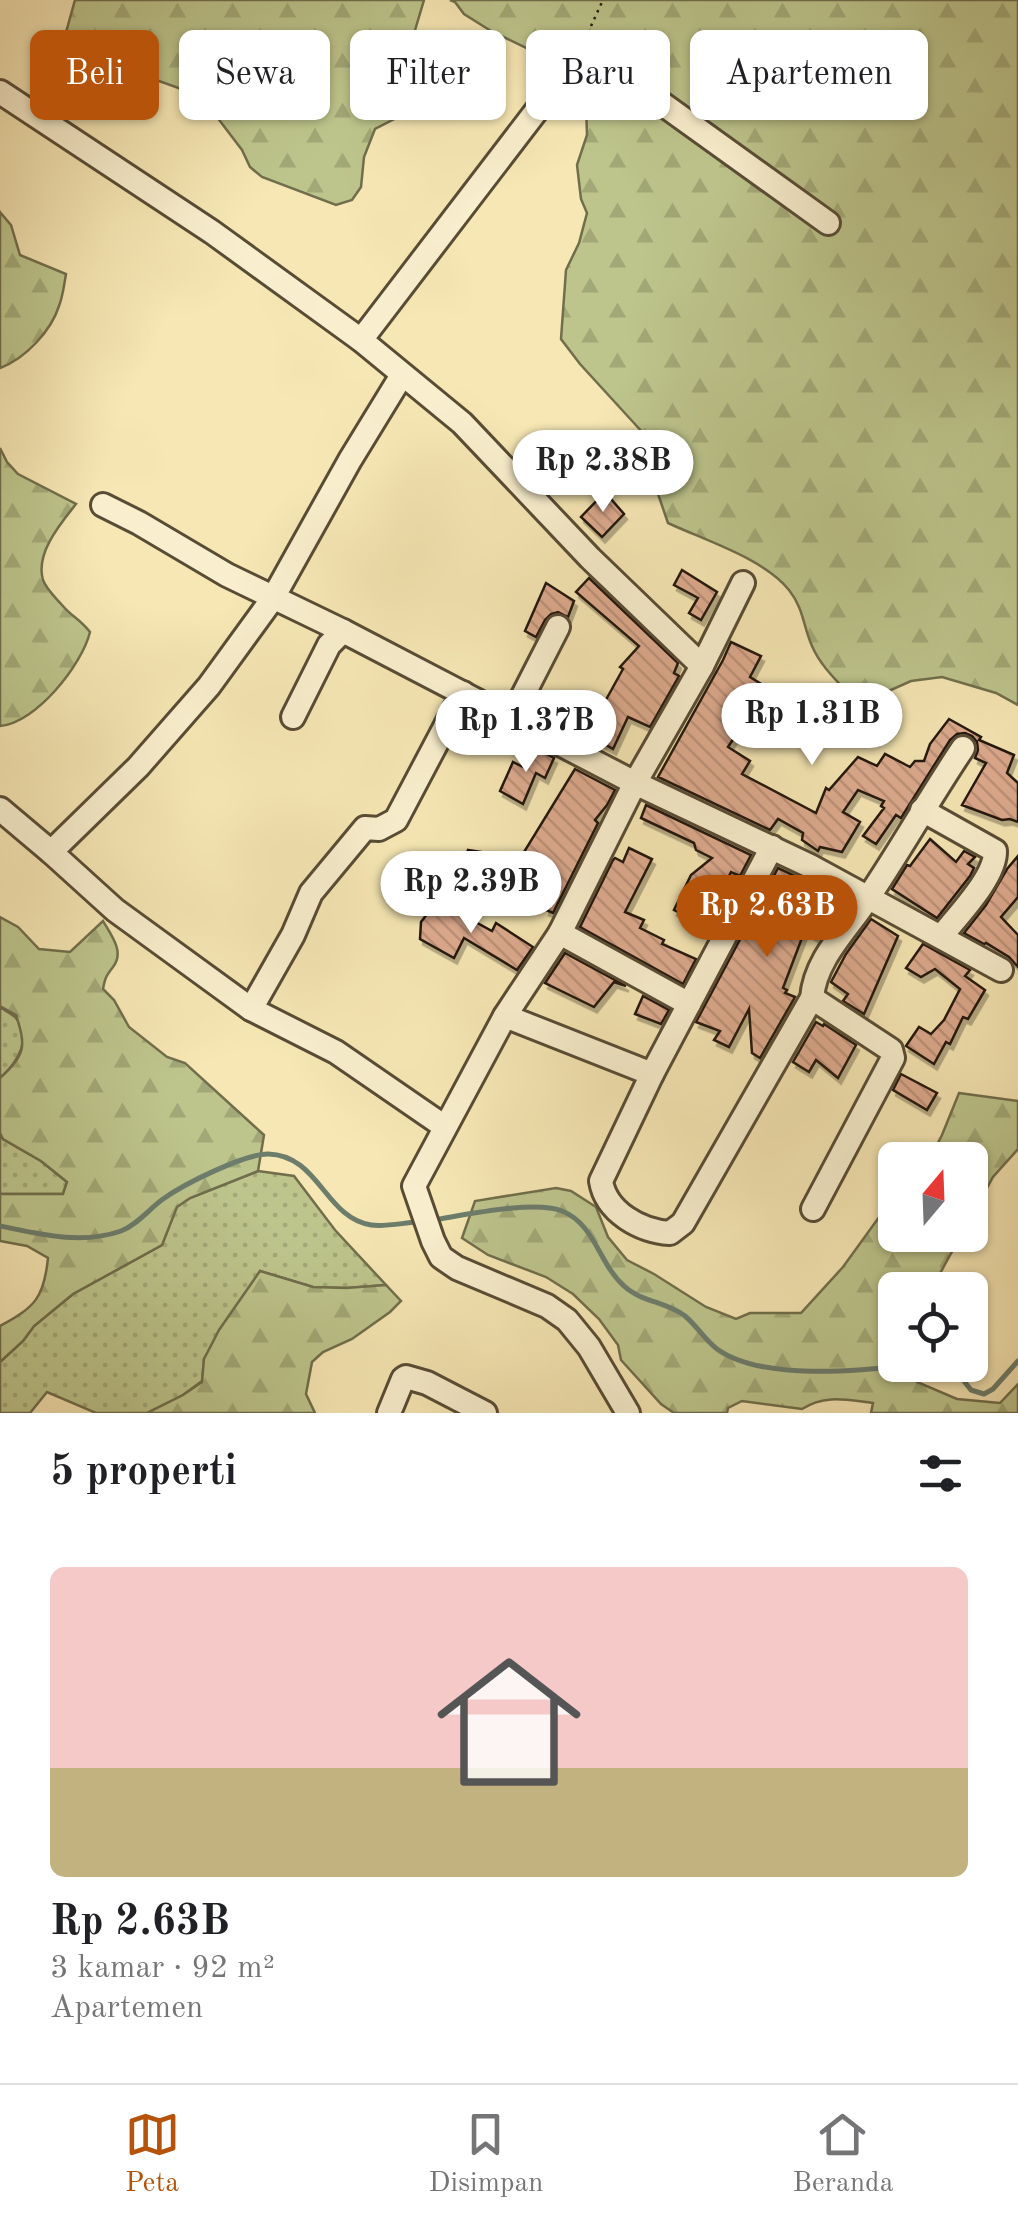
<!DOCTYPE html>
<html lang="id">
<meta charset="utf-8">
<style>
:root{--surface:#fff;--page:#f6f6f6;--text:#202124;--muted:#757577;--line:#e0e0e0;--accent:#b45309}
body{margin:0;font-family:"Old Standard TT",serif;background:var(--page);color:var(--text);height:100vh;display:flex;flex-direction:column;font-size:38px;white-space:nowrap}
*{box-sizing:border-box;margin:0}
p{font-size:32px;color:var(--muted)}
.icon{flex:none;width:55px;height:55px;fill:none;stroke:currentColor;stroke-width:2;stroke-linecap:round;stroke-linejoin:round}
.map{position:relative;height:1413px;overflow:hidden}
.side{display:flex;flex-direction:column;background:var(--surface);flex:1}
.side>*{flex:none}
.hud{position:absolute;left:30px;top:30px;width:960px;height:90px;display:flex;gap:20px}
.needle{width:65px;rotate:19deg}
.tools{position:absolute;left:878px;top:1142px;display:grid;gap:20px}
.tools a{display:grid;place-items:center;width:110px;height:110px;border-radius:15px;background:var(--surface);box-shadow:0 2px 8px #0004;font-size:50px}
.price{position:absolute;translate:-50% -85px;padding:0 22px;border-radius:35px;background:#fff;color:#222;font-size:32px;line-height:65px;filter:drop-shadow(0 2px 5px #0008)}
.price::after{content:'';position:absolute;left:50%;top:60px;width:30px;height:22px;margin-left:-15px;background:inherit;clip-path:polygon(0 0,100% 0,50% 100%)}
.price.selected{background:var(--accent);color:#fff}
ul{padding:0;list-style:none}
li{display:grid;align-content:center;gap:20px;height:530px;padding:0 50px}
li span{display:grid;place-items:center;height:310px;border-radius:15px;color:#555}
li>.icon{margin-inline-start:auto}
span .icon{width:180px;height:180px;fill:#fffc;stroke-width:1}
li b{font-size:42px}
h2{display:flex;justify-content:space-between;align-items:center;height:120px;padding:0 50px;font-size:42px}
.tag{padding:0 35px;border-radius:15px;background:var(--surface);box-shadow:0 2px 8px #0004;font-size:35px;line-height:90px}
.tag.selected{background:var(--accent);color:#fff}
.tabs{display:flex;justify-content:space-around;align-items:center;height:140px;border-top:2px solid var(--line);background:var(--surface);font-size:28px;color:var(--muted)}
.tabs a{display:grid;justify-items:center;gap:5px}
.tabs .selected{color:var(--accent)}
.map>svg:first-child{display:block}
</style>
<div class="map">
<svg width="1018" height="1413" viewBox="0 0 1018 1413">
<defs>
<pattern id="green-dots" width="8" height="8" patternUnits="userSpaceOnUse" patternTransform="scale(2.5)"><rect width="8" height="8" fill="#bdc58c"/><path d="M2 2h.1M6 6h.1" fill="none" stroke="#a2a877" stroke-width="1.8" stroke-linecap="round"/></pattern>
<pattern id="forest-firs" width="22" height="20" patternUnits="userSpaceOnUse" patternTransform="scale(2.5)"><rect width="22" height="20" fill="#bdc58c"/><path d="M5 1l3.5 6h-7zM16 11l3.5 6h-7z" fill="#a2a877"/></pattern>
<pattern id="building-back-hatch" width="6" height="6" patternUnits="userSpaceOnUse" patternTransform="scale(2.5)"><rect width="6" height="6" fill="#ddaa8e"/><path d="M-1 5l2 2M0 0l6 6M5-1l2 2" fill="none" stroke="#bd9279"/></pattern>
<filter id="shadow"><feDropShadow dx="3" dy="5.5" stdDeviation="0" flood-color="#0004"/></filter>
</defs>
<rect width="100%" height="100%" fill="#f6e7b4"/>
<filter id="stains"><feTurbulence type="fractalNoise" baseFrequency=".002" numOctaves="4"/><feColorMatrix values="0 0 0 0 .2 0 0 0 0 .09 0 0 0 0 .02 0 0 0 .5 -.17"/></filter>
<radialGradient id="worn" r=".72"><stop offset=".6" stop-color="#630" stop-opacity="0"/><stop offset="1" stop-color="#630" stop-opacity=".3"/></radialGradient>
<g fill="url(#green-dots)" stroke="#706e4c" stroke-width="2.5">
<path d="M0,1007C5,1011 11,1013 15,1017C34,1037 17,1063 0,1078Z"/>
<polygon points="0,1133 3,1139 41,1161 67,1182 63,1194 0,1194"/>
<polygon points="258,1171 294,1176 335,1230 386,1285 346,1288 313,1287 260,1271 204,1359 202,1381 183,1395 147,1413 96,1413 47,1392 30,1413 0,1413 0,1362 23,1341 34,1326 73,1294 162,1245 176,1207 190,1198"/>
</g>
<g fill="url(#forest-firs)" stroke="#706e4c" stroke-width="2.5">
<polygon points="75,0 424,0 413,37 425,58 425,75 420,89 402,115 375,129 364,157 361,187 352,200 336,205 262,177 250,167 242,150 201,96 106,62 65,36"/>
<path d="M450,0H1018V705L996,693L942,677L911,681L882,694L850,695C836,680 820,665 812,646C803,626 804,609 789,590C765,559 704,540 668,523L658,494L644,434L580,364L561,339L566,270L579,243L587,213L581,199L577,165L587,135L586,105L583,90L539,54L491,31L464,14L455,2Z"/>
<path d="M0,212L11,225L20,255L66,274C64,285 63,296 59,306C51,331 25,359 0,368Z"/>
<path d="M0,448L7,462L18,474L76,504C61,523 35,553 43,580C46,589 56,598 62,605C71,616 80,619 90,632C82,665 36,723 0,726Z"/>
<path d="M0,917L18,927L39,949L70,952L103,921C111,935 125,952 113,967C106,976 105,978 103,989L114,1000L129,1027L167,1057L185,1063L264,1135L258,1171L190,1198L177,1207L162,1245L73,1294L34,1326L23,1341L0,1362V1326C35,1307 44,1298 48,1258L27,1246L0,1241V1194H63L67,1182L41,1161L3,1139L0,1133V1078C26,1055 26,1046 16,1015L0,1006Z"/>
<polygon points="959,1093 1018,1101 1018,1149 993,1177 970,1219 970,1160 929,1160 942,1135"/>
<path d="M556,1188L571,1191L596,1207L608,1237L627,1260L654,1274L706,1307L736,1319L750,1313H801L843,1267L895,1195V1235H961L931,1290H895V1365H908L917,1382L957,1399L1000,1403L1018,1384V1413H871L873,1403C847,1400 825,1394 802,1409L742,1401L728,1408L727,1413H674L661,1404L621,1360L618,1345L599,1319L573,1294L546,1277L488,1255L462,1238L475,1201Z"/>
<polygon points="260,1271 313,1287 346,1288 386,1285 401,1301 390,1312 352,1339 323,1352 312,1362 306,1394 315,1413 147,1413 183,1395 202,1382 204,1359 219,1330"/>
</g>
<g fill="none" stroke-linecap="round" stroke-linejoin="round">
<g stroke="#6c7d6c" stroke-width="5">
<path d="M433,1220C465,1215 533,1200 562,1211C595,1224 599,1264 624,1286C641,1302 667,1302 685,1316C697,1326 705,1340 717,1349C761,1381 860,1371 912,1365"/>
<path d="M0,1226C39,1234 81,1245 121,1231C137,1225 149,1209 163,1199C184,1184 244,1154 268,1154C319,1155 325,1218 371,1225C386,1227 402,1223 417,1222"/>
<polyline points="942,1365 956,1371 971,1390 984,1394 993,1389 1018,1361"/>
</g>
</g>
<g fill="url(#building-back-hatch)" stroke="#23180b" stroke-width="2.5" filter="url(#shadow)">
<polygon points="605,492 624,514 602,537 581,517"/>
<polygon points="682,570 717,592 701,620 689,613 698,598 674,585"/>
<polygon points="589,578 678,663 674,673 679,676 650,727 628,717 613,749 587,734 623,669 620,667 639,646 576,592"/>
<polygon points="546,583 574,601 568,617 558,612 551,614 545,620 536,637 525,631"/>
<polygon points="731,642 761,656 750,677 776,693 764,716 753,709 728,747 750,761 742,774 816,813 826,788 829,790 858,757 877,766 885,754 910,767 915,761 924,761 930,744 949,719 981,737 979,740 1014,755 1007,773 1018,783 1018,822 1010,819 1002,820 962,805 986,763 975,758 978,750 977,742 972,736 965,733 957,734 950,740 901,818 896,815 876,844 863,836 884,808 881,806 884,801 858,790 843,812 860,822 842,852 820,847 818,851 802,840 803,833 778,819 770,830 658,777 723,660"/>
<polygon points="535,748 554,758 545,778 536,773 523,804 500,791 513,762 523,767"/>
<polygon points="575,769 615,790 607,805 595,820 598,823 553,913 546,910 548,903 524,890 540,858 524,852"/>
<polygon points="646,805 751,855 740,876 731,872 704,925 674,910 691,875 712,858 696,850 694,843 641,818"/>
<polygon points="930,839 956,862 964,851 975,857 968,864 974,868 970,876 937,918 892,889 907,865 910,866"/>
<polygon points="629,848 652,859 625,912 644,920 640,928 664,940 662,944 696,959 683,984 580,927 613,860 615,858 623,862"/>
<polygon points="468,850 481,852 516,877 509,894 463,863"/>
<polygon points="1018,856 1018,897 1001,917 1018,935 1018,967 1009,957 986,943 984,944 964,933 986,905 1007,869"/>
<polygon points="778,868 814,885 832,899 834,896 846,903 821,937 816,937 805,930 783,988 787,990 785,993 795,997 760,1058 752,1053 749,1009 729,1047 714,1040 720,1031 696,1022"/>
<polygon points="437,901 492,931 496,923 533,947 517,970 464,938 454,958 420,939 421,922"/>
<polygon points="871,919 898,936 864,1014 843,1001 848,994 831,982 846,954"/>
<polygon points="923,944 970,970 965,976 985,990 968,1019 963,1017 950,1044 946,1042 934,1064 906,1046 919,1027 931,1034 944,1020 960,989 935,969 921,977 906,968"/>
<polygon points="565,953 626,986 614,982 594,1007 545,983"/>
<polygon points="643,996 669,1010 661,1024 635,1014"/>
<polygon points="816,1022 823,1026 824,1024 856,1045 838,1078 816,1060 809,1072 793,1062"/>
<polygon points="901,1074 937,1093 927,1110 893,1090"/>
</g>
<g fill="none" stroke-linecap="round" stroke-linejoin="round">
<defs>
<g id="minor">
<polyline points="0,92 212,232 361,340 462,423 590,558 702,666"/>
<polyline points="361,340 547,97 582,46 828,223"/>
<polyline points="103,505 139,523 227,575 343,631 635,783 810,866 1001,970"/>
<polyline points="293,717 329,645 343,631"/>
<polyline points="512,717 558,627"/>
<polyline points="0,809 51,852 115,910 251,1009 336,1052 445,1127"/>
<path d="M922,810L995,851C996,877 957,916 941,937"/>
<path d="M772,847L652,1074L601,1181C606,1212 640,1231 670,1233L683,1223L812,998C815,959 847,930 868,898C901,849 930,797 963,748"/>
<polyline points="51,852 138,767 209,686 273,598 350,460 402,375"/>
<polyline points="560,933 689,1004"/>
<polyline points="812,998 891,1050 893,1058 813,1209"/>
<polyline points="251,1009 293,935 311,893 365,828 379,829 396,820 463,693"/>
<polyline points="505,1016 652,1074"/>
<polyline points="389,1413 403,1379 406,1377 427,1383 485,1413"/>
<polyline points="628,1413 589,1347 567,1320 547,1306 457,1268 441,1257 433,1241 414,1186 505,1016 560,933 635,783 702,666 743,583"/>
</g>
</defs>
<use href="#minor" stroke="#584c35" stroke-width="28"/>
<polyline stroke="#23180b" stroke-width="2.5" stroke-dasharray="2.5 5" stroke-linecap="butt" points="591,26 603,0"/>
<use href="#minor" stroke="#f9efce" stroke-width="22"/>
</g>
<rect width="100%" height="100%" filter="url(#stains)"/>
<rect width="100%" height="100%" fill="url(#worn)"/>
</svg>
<div class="tools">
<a><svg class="needle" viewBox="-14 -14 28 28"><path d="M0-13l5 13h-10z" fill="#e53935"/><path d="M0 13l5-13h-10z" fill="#757577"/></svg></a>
<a><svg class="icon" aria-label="locate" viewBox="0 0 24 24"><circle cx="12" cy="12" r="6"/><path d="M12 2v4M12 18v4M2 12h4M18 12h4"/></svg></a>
</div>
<b class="price" style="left:603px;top:515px">Rp 2.38B</b>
<b class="price" style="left:812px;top:768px">Rp 1.31B</b>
<b class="price" style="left:526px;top:775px">Rp 1.37B</b>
<b class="price" style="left:471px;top:936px">Rp 2.39B</b>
<b class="price selected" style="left:767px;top:960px">Rp 2.63B</b>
<div class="hud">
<a class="tag selected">Beli</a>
<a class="tag">Sewa</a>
<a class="tag">Filter</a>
<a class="tag">Baru</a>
<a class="tag">Apartemen</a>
</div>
</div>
<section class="side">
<h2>5 properti<svg class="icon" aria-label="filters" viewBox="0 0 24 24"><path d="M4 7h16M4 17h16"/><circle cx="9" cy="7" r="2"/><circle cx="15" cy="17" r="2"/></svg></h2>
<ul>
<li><span style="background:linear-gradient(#f6c9c9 65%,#c2b280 0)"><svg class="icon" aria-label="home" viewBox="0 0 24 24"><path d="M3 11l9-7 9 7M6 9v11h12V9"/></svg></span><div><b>Rp 2.63B</b><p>3 kamar · 92 m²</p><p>Apartemen</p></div></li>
</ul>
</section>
<nav class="tabs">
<a class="selected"><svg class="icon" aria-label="map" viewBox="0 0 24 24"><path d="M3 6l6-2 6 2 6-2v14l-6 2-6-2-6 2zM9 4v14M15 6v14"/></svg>Peta</a>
<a><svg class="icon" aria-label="saved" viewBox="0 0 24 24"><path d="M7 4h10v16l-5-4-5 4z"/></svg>Disimpan</a>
<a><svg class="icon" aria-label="home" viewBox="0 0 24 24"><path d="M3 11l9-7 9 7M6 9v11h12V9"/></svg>Beranda</a>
</nav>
